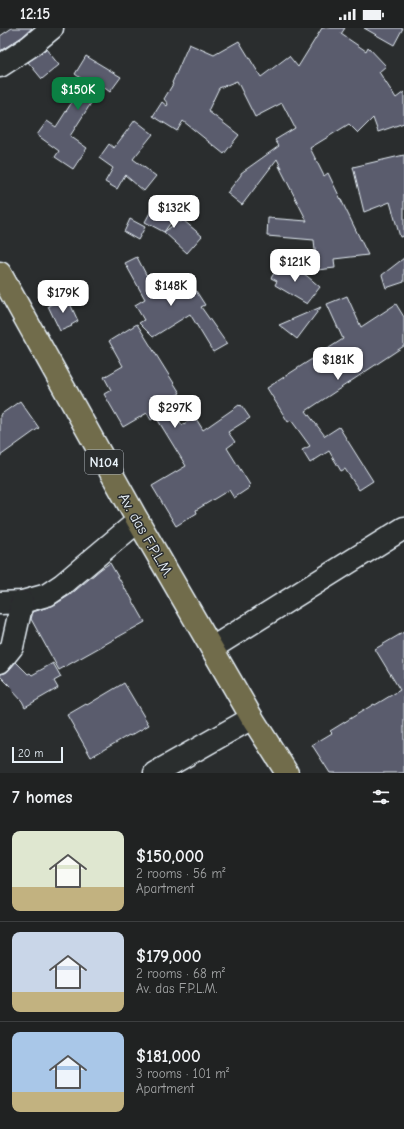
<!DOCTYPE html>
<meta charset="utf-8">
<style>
:root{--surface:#202222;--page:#282a2a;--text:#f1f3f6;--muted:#a2a4a5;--line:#3d3f40;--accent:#0b8043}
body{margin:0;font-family:"Comic Neue",sans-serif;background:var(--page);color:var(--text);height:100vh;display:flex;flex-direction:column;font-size:15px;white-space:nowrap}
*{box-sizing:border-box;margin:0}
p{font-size:13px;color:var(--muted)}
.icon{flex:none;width:22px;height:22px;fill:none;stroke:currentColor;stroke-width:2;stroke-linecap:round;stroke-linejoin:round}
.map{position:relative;height:745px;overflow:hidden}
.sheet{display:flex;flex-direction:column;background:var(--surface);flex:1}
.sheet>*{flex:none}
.scale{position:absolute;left:12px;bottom:10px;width:51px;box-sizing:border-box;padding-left:4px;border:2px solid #e8f1f8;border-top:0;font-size:11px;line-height:14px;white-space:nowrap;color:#e8f1f8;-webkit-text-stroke:3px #2a2d2e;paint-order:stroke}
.price{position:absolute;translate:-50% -34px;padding:0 9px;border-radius:8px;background:#fff;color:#222;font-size:13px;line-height:26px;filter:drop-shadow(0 1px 2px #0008)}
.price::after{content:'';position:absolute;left:50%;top:24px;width:12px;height:9px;margin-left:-6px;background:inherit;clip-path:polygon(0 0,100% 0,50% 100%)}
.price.selected{background:var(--accent);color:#fff}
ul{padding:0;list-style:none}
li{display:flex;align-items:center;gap:12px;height:100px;padding:0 12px}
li+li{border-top:1px solid var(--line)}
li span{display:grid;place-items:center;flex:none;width:112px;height:80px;border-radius:8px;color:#555}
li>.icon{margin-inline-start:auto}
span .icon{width:48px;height:48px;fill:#fffc;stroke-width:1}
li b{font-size:17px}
h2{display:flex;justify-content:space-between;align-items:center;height:48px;padding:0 12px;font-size:17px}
.status{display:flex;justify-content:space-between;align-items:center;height:28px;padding:0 20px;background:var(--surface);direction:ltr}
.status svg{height:11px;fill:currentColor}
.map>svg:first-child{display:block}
</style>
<div class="status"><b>12:15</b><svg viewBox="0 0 49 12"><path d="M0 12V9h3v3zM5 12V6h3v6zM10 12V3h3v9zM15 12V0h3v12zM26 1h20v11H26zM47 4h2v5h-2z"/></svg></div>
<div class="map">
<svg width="404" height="745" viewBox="0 0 404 745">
<rect width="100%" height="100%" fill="#2a2d2e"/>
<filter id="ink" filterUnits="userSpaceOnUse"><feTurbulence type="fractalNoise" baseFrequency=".025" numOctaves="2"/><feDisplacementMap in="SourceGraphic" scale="8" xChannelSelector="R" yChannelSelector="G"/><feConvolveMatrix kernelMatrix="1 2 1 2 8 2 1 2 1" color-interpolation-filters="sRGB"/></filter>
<g filter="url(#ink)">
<g fill="#5a5b6d" stroke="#e8f1f8">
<polygon points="12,0 32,0 22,9 0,23 0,8"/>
<polygon points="322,0 345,0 341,6 366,23 368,19 386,38 379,44 396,70 404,64 404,95 378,104 373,90 358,105 349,96 310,120 324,148 328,145 368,227 334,231 335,240 317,242 314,212 267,208 268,190 307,193 279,138 282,141 277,131 242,177 227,165 241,147 241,145 279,118 275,112 295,100 282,75 255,89 237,53 219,60 208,83 239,107 224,126 183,93 177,103 153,88 162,74 167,78 168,76 164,71 173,56 172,55 189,16 214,27 239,13 261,49 289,28 298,39"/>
<polygon points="364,0 403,0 394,17"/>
<polygon points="46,21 59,37 42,51 28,34"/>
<polygon points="86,28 121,49 110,64 102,58 70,108 87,120 73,141 55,129 59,123 37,107 47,93 56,99 72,74 71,72 83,52 75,46"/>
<polygon points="135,92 153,106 133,131 156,148 144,163 125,147 117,161 105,154 113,140 99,130 109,116 114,120"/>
<polygon points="404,127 404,208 400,209 390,174 364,184 353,139"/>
<polygon points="153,179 174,190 164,204 179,193 181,194 183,192 202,208 187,225 164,204 145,194"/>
<polygon points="130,191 145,199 138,212 124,204"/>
<polygon points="137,229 151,256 153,254 159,263 175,254 176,257 182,253 191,266 196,263 205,277 201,279 227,316 213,324 190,286 153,309 139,295 144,292 135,277 145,271 125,235"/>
<polygon points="404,230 404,254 386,260 382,247"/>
<polygon points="282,233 307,248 320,259 307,276 275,257 277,253 271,250"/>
<polygon points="347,268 361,299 396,276 404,289 404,318 306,383 325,408 339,399 373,453 359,462 345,441 341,443 329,423 310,435 302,422 310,418 291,392 288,394 267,360 343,311 327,276"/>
<polygon points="67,269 78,293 71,297 72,298 60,303 48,278"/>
<polygon points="321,279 297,311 279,297"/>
<polygon points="137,296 180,365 167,373 182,397 195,389 203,402 239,377 240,378 241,377 250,390 228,404 235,414 227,420 250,457 248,459 249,460 234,470 229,462 196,482 197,485 176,498 152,458 186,438 156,389 151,392 147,385 123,399 104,366 111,362 104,349 123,338 109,313"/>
<polygon points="20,373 39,400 0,428 0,387"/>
<polygon points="110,535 128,566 129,566 145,594 59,642 31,591 33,584 54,577 70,567 101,541"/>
<polygon points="404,604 404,745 330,745 312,717 332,705 330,703 374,676 375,677 400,662 375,621"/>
<polygon points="16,634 28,646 30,645 32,647 53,635 61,649 54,653 58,660 25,679 22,673 12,662 13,661 0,648 0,646 5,645 9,642"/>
<polygon points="124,655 149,697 130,708 129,707 91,729 67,687 86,676 87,677"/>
</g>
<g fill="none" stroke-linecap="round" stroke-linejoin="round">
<defs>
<g id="minor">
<polyline points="0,38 29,19 52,0"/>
<polyline points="0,575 22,574 47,567 62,557 138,493"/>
<polyline points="212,620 404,500"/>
<polyline points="0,634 12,619 22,574"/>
<polyline points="155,745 252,690"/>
</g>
<polyline id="major" points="0,245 138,493 252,690 287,745"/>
</defs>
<use href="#minor" stroke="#e8f1f8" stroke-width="25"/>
<use href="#major" stroke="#e8f1f8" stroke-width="25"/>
<use href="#minor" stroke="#2a2d2e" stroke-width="22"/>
<use href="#major" stroke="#716c4b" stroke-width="22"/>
</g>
</g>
<g text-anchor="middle" stroke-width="3" stroke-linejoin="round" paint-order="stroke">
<rect fill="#2a2d2e" stroke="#afb6bb" stroke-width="1" x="85" y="422" width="38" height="24" rx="3"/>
<g font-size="14" font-weight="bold" fill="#e8f1f8">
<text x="104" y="439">N104</text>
</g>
<g font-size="15" fill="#e8f1f8" stroke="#2a2d2e">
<text transform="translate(146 507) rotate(60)" y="5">Av. das F.P.L.M.</text>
</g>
</g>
</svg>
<div class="scale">20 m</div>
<b class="price selected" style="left:78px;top:83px">$150K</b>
<b class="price" style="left:174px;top:201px">$132K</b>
<b class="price" style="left:295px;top:255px">$121K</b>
<b class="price" style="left:171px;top:279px">$148K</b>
<b class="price" style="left:63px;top:286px">$179K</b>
<b class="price" style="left:338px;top:353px">$181K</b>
<b class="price" style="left:175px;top:401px">$297K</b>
</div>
<section class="sheet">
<h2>7 homes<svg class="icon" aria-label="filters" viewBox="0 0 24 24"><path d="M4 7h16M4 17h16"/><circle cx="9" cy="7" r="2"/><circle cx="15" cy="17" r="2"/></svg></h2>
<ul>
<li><span style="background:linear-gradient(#dfe7d0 70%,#c2b280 0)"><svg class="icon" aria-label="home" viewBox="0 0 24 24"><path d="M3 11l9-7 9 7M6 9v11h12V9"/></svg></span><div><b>$150,000</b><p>2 rooms · 56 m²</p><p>Apartment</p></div></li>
<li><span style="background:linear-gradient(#c9d6e8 75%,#c2b280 0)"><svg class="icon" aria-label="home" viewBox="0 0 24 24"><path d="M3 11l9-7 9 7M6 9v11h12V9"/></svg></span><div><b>$179,000</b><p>2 rooms · 68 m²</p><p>Av. das F.P.L.M.</p></div></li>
<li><span style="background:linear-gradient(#a9c7e8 75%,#c2b280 0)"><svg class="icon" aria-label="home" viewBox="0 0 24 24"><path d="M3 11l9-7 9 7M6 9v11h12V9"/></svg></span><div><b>$181,000</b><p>3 rooms · 101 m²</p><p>Apartment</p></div></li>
</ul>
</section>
